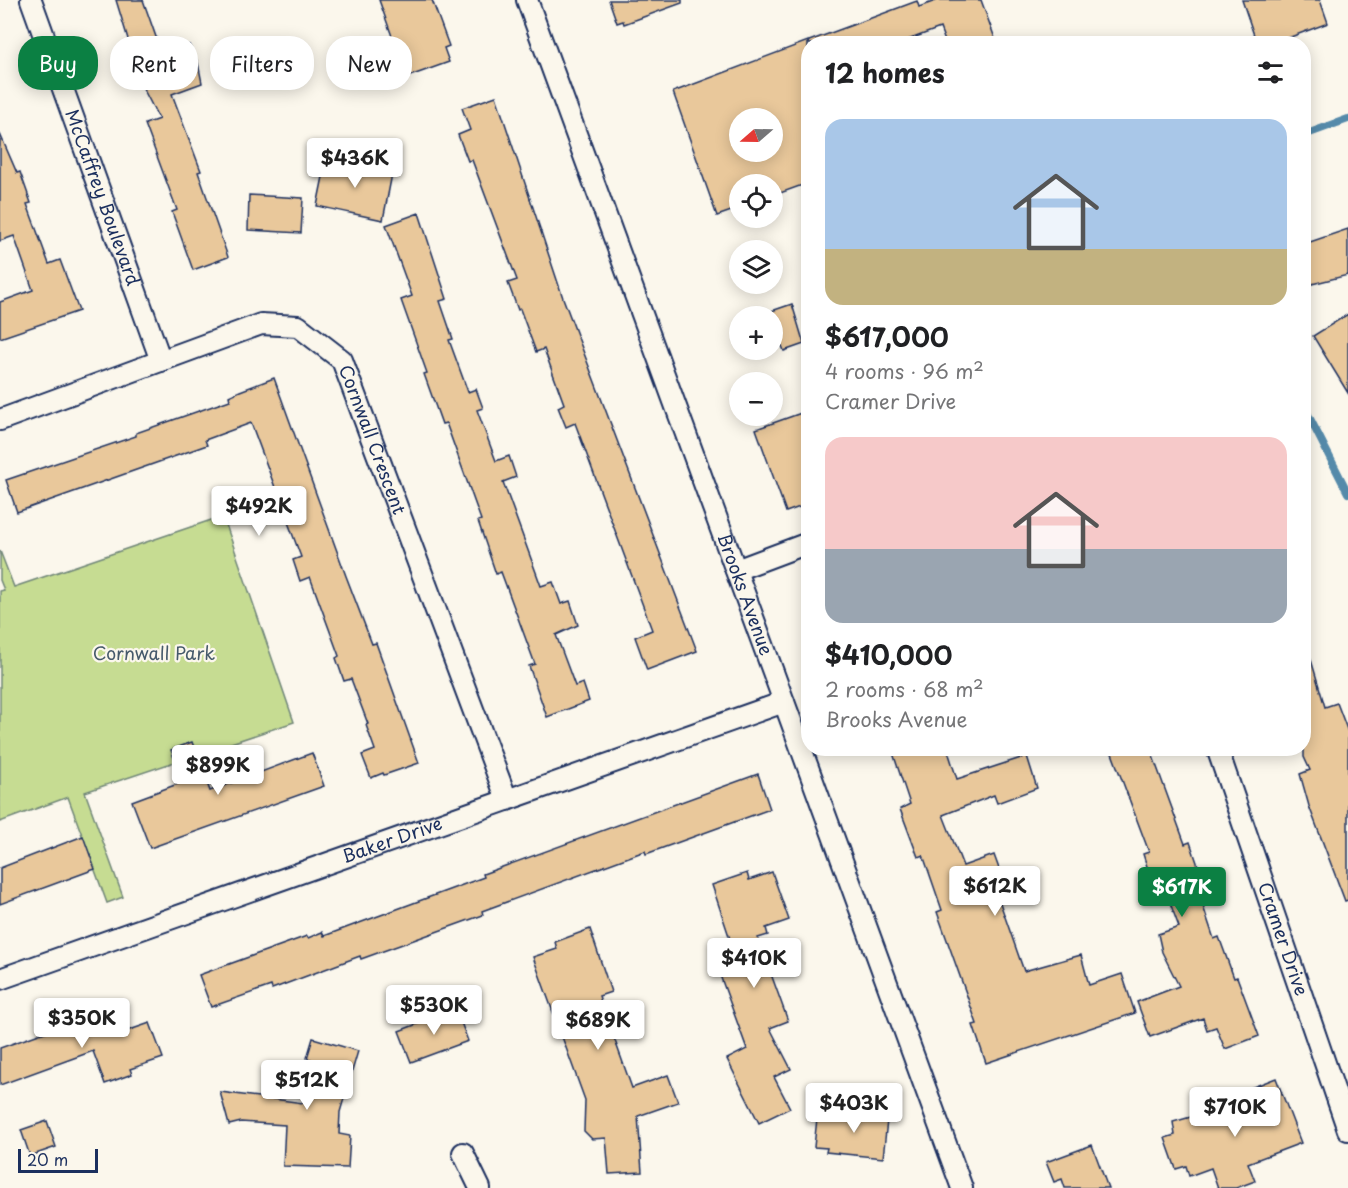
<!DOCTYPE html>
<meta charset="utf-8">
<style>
:root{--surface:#fff;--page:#f6f6f6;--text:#202124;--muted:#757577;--accent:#0b8043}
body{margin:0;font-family:"Playpen Sans",sans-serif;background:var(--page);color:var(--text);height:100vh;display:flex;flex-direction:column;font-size:22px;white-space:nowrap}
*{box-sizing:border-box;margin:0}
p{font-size:20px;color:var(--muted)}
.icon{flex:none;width:33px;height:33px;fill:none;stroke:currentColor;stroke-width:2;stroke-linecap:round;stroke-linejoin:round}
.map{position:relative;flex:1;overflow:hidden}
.drawer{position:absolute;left:801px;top:36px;width:510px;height:720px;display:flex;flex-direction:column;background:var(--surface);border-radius:24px;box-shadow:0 3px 15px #0003}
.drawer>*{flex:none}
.guide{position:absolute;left:18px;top:36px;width:570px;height:54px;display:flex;gap:12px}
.needle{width:39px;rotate:250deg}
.tools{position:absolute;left:729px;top:108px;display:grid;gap:12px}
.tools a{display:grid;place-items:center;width:54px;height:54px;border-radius:50%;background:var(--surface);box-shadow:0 3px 15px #0003;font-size:30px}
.scale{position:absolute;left:18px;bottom:15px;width:80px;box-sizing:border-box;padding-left:6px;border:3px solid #1b2f5e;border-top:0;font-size:16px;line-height:21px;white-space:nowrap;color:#1b2f5e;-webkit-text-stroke:4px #fbf7ec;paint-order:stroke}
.price{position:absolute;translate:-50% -51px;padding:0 14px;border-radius:6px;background:#fff;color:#222;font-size:20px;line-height:39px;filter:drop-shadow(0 2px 3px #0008)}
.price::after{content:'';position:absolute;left:50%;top:36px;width:18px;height:14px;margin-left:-9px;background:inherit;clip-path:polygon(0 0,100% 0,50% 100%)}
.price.on{background:var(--accent);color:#fff}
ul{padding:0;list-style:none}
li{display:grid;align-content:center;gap:12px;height:318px;padding:0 24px}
li span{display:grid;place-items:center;height:186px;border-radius:18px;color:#555}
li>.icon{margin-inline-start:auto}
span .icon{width:108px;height:108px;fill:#fffc;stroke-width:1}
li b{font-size:26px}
h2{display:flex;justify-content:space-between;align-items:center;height:72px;padding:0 24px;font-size:26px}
.tag{padding:0 21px;border-radius:24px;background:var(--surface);box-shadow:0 3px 15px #0003;font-size:21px;line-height:54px}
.tag.on{background:var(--accent);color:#fff}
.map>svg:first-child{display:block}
</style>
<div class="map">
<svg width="1348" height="1188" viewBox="0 0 1348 1188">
<rect width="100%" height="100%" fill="#fbf7ec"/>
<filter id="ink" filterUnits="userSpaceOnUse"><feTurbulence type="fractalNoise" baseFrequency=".0167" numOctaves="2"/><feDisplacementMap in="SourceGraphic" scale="12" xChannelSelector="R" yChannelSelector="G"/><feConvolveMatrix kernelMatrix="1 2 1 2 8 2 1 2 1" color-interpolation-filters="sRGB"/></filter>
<g filter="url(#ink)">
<polygon fill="#c6dc92" stroke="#708678" stroke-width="1.5" points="223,516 294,722 85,792 123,897 107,903 68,797 0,822 0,591 4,590 0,580 0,551 14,587"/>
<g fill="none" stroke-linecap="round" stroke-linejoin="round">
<g stroke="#558aaa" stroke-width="8">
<polyline points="1304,135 1348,119"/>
<polyline points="1304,407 1348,493"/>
</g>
</g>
<g fill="#e9c89b" stroke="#1b2f5e" stroke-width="1.5" fill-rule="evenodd">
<polygon points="116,0 143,0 162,54 189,45 198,63 202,83 172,94 201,171 198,172 228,257 193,270 172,212 177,210 145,124 159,119 143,88"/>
<polygon points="379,0 432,0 449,46 444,48 449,62 396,81 394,75 357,88 348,64 390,49 388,41 393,39"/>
<polygon points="609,0 682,0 682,3 624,24 623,21 617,23"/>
<polygon points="938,0 981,0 997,44 946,44 940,28 897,44 809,44 809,41 917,1 919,7"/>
<polygon points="1242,0 1320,0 1328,23 1272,44 1257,44"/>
<path d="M808,41V183L772,196V184H740V208L717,216L673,92ZM740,118H772V152H740Z"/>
<polygon points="496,96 563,298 697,651 647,670 635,637 652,630 575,423 566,427 558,407 564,404 544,349 536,352 520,309 518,310 508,283 517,280 472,160 468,161 458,135 470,130 462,108"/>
<polygon points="0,134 17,173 20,172 31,203 27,204 49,264 60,260 79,311 0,338 0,302 33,290 14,236 0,241"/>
<polygon points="352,154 371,158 369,169 392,174 383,220 317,206 326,162 349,167"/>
<polygon points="249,195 303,198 301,233 248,230"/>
<polygon points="419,213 447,299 440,301 453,339 449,340 468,392 476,389 483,408 477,410 496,461 509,456 516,477 503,482 541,586 553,582 561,604 570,601 578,625 556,635 575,686 583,683 589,701 547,717 529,666 535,664 501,572 496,574 478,521 481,520 446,423 442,424 424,374 427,373 401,300 412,296 386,225"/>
<polygon points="1348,229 1348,275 1304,286 1304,244"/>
<polygon points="792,304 804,344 784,351 781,343 772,346 772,316 757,316"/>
<polygon points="1348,314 1348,393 1313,336"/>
<polygon points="274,378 346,576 372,644 376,643 419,763 384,775 383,773 371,778 362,755 375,750 366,725 368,724 351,679 344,681 336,658 339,656 310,577 300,581 293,560 301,557 251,423 205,440 207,445 17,512 6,480 136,436 136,433 230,400 229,396 240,391"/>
<polygon points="804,412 808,425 808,504 786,512 756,429"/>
<polygon points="1309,653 1325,707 1337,703 1348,732 1348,900 1345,901 1309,806 1300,774 1310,770 1304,757 1304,654"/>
<polygon points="192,742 210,791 312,753 324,786 150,848 132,801 183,782 171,750"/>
<polygon points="908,748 947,748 957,779 1027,756 1037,788 997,803 994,795 943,815 963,866 994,855 1009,896 999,900 1024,971 1081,955 1089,985 1122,974 1135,1013 986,1063 973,1025 977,1024 937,912 942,910 923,855 918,857 900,809 910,804 893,753"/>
<polygon points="1110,748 1150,748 1185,844 1190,842 1207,892 1199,894 1214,939 1219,937 1234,978 1237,977 1259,1036 1225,1049 1216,1027 1207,1030 1203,1018 1150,1037 1137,1002 1179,986 1162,952 1158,934 1179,927 1159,873 1150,876 1143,854 1149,852"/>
<polygon points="758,774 770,809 646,854 645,851 482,911 483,915 361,959 360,956 272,989 271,986 211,1007 199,975 307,936 308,938 322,932 324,936 484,877 483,874"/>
<polygon points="83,836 95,869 0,904 0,868"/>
<polygon points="772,872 789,920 766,928 768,935 758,938 788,1021 770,1028 791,1069 774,1077 790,1108 759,1123 727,1059 747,1049 717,967 737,960 712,885 747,873 749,880"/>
<polygon points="590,929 611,992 599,996 632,1088 668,1075 678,1102 638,1116 642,1172 609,1174 606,1138 592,1139 584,1131 585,1100 533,957 557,949 555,942"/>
<polygon points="109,1009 118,1034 150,1023 163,1058 130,1069 132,1074 105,1084 93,1051 0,1085 0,1048"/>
<polygon points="456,1009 468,1041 411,1062 399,1031"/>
<polygon points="313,1038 358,1051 340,1112 339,1134 350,1136 348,1168 283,1166 285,1125 241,1122 229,1125 220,1092 303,1103 316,1061 307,1058"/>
<polygon points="1276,1078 1301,1143 1248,1163 1255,1181 1236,1188 1218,1188 1211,1168 1189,1176 1186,1166 1176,1169 1165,1138 1175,1135 1173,1122 1205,1113 1208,1124 1250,1107 1243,1091"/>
<polygon points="856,1108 888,1111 883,1158 826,1152 827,1148 814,1147 817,1118 830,1119 830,1116 855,1118"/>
<polygon points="47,1121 56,1147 30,1156 21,1130"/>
<polygon points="1092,1145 1108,1188 1065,1188 1062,1179 1054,1182 1046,1162"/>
</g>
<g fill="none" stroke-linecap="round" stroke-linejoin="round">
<defs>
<g id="street">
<path id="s1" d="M31,0L161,361"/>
<path id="s2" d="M527,0L962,1188"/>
<path id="s3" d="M0,420L261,324L298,326L342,360L507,800"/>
<polyline points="736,570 808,543"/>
<path id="s4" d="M1217,748L1348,1130"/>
<path id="s5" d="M0,979L784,702"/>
<polyline points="463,1153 480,1188"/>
</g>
</defs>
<use href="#street" stroke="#1b2f5e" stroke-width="24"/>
<use href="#street" stroke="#fbf7ec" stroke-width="20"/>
</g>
</g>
<g text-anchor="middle" stroke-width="4.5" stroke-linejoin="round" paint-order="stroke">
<g font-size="18" fill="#1b2f5e" stroke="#fbf7ec">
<text dy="6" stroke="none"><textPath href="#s1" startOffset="210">McCaffrey Boulevard</textPath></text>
<text dy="6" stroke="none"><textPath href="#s3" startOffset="456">Cornwall Crescent</textPath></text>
<text dy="6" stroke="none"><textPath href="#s2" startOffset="633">Brooks Avenue</textPath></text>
<text dy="6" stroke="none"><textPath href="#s5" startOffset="416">Baker Drive</textPath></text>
<text dy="6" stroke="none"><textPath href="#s4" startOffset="202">Cramer Drive</textPath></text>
</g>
<g font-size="18" fill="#465a6b" stroke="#fbf7ec">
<text x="154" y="660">Cornwall Park</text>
</g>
</g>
</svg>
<div class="tools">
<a><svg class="needle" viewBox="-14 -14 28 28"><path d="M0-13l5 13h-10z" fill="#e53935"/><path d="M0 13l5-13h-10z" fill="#757577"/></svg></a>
<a><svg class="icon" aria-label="locate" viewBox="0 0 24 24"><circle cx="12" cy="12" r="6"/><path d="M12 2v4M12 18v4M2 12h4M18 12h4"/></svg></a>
<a><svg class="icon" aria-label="layers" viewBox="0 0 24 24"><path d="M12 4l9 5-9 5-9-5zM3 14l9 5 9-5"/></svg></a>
<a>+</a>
<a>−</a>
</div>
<div class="scale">20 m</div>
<b class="price" style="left:355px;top:189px">$436K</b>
<b class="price" style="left:259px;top:537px">$492K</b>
<b class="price" style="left:218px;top:796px">$899K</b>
<b class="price" style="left:995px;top:917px">$612K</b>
<b class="price on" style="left:1182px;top:918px">$617K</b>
<b class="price" style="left:754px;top:989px">$410K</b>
<b class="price" style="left:434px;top:1036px">$530K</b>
<b class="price" style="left:82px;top:1049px">$350K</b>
<b class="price" style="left:598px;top:1051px">$689K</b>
<b class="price" style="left:307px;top:1111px">$512K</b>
<b class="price" style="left:854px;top:1134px">$403K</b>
<b class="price" style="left:1235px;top:1138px">$710K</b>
<div class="guide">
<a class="tag on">Buy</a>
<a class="tag">Rent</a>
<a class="tag">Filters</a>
<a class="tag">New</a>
</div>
<section class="drawer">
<h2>12 homes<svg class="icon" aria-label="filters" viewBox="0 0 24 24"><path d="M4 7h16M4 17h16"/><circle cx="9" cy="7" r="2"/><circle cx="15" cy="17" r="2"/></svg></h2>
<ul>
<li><span style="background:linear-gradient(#a9c7e8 70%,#c2b280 0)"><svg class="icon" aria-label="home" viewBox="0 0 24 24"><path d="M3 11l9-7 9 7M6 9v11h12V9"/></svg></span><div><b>$617,000</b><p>4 rooms · 96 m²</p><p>Cramer Drive</p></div></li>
<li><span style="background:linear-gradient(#f6c9c9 60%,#9aa5b1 0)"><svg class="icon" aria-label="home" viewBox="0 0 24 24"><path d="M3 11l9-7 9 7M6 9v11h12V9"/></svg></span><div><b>$410,000</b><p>2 rooms · 68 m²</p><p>Brooks Avenue</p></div></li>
</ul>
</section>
</div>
